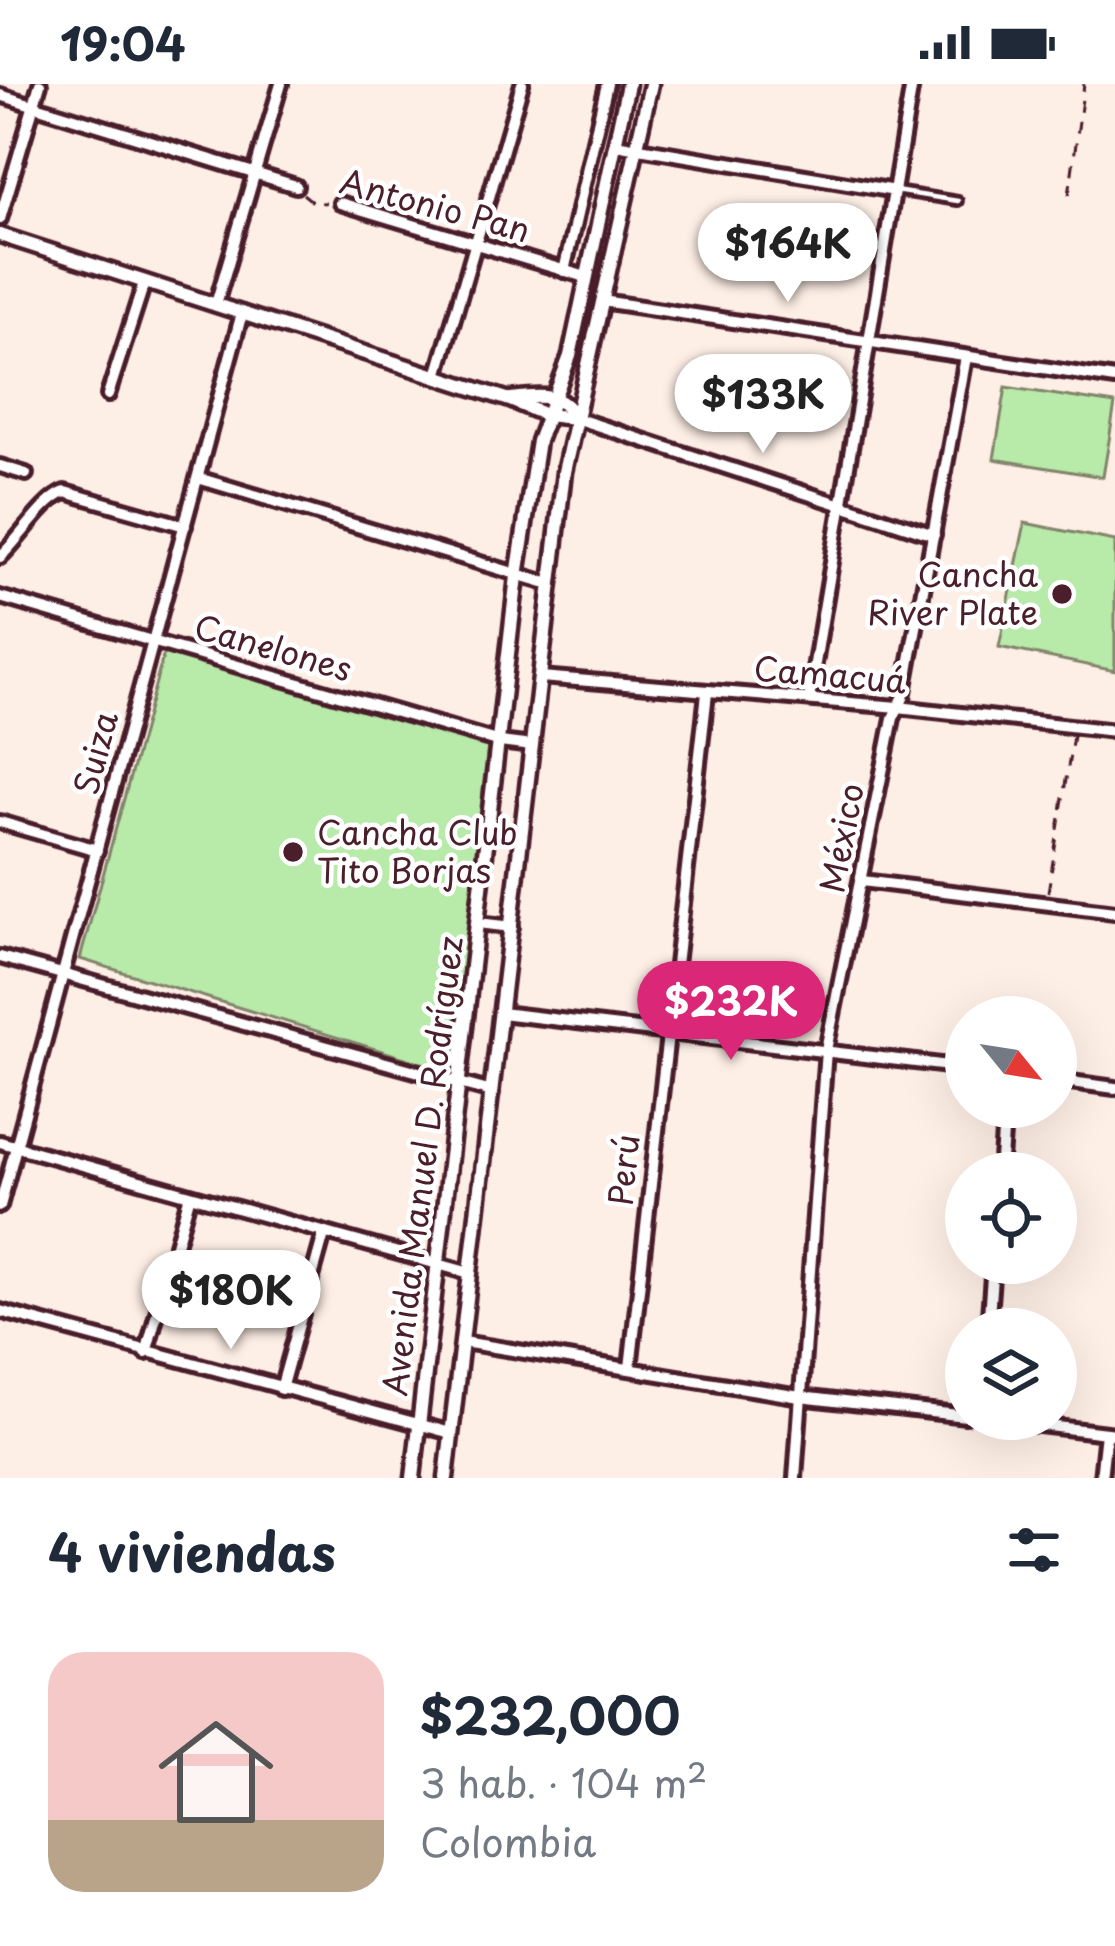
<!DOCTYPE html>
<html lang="es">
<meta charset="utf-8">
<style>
:root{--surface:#fff;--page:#f6f6f7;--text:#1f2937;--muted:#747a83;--accent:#db2777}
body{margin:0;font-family:"Playpen Sans",sans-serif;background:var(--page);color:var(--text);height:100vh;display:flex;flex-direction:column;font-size:45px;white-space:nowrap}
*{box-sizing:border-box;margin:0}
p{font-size:39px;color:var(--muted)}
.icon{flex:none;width:66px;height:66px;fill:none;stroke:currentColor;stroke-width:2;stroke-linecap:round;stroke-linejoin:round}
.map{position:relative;height:1394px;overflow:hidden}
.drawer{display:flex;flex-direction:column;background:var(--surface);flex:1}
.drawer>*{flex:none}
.needle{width:78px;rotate:120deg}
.controls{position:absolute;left:945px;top:912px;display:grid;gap:24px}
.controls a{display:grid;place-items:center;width:132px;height:132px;border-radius:50%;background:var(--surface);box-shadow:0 12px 48px #0002;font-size:60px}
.price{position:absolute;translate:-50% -102px;padding:0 27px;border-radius:42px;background:#fff;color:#222;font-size:39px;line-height:78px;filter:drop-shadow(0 3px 6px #0008)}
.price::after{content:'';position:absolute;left:50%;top:72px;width:36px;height:27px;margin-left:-18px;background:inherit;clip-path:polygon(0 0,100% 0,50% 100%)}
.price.current{background:var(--accent);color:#fff}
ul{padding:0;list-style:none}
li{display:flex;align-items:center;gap:36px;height:300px;padding:0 48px}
li span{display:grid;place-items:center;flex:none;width:336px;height:240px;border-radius:36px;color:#555}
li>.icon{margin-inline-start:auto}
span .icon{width:144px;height:144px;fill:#fffc;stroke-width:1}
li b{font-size:51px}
h2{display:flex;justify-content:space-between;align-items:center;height:144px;padding:0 48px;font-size:51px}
.status{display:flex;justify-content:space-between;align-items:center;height:84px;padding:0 60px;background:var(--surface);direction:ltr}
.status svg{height:33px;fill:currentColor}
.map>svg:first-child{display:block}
</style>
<div class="status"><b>19:04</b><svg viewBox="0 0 49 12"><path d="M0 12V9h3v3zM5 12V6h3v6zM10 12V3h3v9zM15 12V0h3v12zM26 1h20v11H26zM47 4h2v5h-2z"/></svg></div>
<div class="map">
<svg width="1115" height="1394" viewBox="0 0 1115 1394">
<rect width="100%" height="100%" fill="#feefe6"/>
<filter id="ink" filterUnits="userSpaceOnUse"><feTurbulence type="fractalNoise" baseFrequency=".00833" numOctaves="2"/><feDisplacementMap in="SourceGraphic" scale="24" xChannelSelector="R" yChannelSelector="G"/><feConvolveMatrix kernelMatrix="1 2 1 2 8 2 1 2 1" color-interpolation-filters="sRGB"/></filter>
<g filter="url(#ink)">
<g fill="#b8eaaa" stroke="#81846a" stroke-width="3">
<polygon points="1006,303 1115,320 1103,393 994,375"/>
<polygon points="1025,439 1115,457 1115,587 999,563"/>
<polygon points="164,569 488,661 451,988 80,875"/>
</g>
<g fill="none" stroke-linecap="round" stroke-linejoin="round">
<defs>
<polyline id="service" points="895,107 958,117"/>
<g id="minor">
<polyline points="0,11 296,102"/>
<polyline points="615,60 895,107"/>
<polyline points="340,119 586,193"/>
<polyline points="0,135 40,0"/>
<polyline points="564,187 607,0"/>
<polyline points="602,217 1115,295"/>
<polyline points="216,220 281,0"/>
<polyline points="437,292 522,0"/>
<polyline points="108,311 144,199"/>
<polyline points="575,334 934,451"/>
<polyline points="0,382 26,390"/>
<polyline points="198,394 550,500"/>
<path d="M0,473C20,455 43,416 65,408L185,442"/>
<polyline points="0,513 500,658 532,662"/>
<polyline points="541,593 898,623 1115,647"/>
<polyline points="809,615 912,0"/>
<polyline points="0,738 97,766"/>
<polyline points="862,797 1115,828"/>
<polyline points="478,839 512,843"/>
<polyline points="0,873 492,1008"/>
<polyline points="501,929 966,984"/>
<polyline points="1056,996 1115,1004"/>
<polyline points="0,1058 470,1189"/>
<polyline points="1000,1089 1005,1023"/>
<polyline points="0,1122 242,229"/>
<polyline points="0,1227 451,1349"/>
<polyline points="988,1245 993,1179"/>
<polyline points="463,1258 800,1313 966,1332"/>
<polyline points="146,1269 189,1114"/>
<polyline points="630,1284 707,609"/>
<polyline points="281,1305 324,1150"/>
<polyline points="990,1335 1115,1350"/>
<polyline points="795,1394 826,966 893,634 903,614 966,273"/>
<polyline points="1101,1394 1106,1349"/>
</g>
<g id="tertiary">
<polyline points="0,151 510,316 546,331 575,334"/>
<path d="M511,315C537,312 562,307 575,334"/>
<polyline points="413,1394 517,492 538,357 570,272 628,0"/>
<polyline points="446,1394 564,388 651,0"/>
</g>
</defs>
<use href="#service" stroke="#4a1f2b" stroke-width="14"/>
<use href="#minor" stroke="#4a1f2b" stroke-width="20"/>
<use href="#tertiary" stroke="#4a1f2b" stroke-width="21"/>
<g stroke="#4a1f2b" stroke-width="3" stroke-dasharray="12 9" stroke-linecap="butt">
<polyline points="303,110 313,118 326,119"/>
<polyline points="1069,111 1084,0"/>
<polyline points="1048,808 1073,652"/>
</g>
<use href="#service" stroke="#fff" stroke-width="4.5"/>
<use href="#minor" stroke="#fff" stroke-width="10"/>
<use href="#tertiary" stroke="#fff" stroke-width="12"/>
</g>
</g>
<g fill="#4a1f2b" stroke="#fff" stroke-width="4.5">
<circle cx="1062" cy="510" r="12"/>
<circle cx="293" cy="768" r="12"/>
</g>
<g text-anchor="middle" stroke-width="9" stroke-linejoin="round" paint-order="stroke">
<g font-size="33" fill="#4a1f2b" stroke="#fff">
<text transform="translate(435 122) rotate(15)" y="12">Antonio Pan</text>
<text transform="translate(273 564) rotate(16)" y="12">Canelones</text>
<text transform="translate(830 591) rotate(5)" y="12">Camacuá</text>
<text transform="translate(96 669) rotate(-75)" y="12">Suiza</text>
<text transform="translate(842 754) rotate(-79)" y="12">México</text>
<text transform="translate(423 1082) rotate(-83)" y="12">Avenida Manuel D. Rodríguez</text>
<text transform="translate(624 1086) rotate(-84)" y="12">Perú</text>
</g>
<g font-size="33" fill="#4a1f2b" stroke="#fff" text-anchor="end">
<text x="1038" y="503">Cancha<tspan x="1038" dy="38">River Plate</tspan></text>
<text x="317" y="761" text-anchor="start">Cancha Club<tspan x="317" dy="38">Tito Borjas</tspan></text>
</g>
</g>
</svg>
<div class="controls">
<a><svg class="needle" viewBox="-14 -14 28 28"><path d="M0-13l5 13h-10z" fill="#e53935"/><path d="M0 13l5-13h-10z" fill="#747a83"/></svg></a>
<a><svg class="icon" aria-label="locate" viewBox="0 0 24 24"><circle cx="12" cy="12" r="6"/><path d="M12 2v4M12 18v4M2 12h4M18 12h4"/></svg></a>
<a><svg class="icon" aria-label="layers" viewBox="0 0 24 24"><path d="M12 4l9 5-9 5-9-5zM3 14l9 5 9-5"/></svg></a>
</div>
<b class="price" style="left:788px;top:221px">$164K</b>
<b class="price" style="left:763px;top:372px">$133K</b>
<b class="price current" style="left:731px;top:979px">$232K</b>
<b class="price" style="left:231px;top:1268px">$180K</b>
</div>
<section class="drawer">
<h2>4 viviendas<svg class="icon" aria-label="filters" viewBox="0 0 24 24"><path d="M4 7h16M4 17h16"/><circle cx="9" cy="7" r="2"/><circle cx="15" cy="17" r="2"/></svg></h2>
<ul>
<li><span style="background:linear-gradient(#f6c9c9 70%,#b9a48a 0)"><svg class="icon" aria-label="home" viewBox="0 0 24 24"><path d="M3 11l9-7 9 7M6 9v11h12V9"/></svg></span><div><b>$232,000</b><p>3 hab. · 104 m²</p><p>Colombia</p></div></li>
</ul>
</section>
